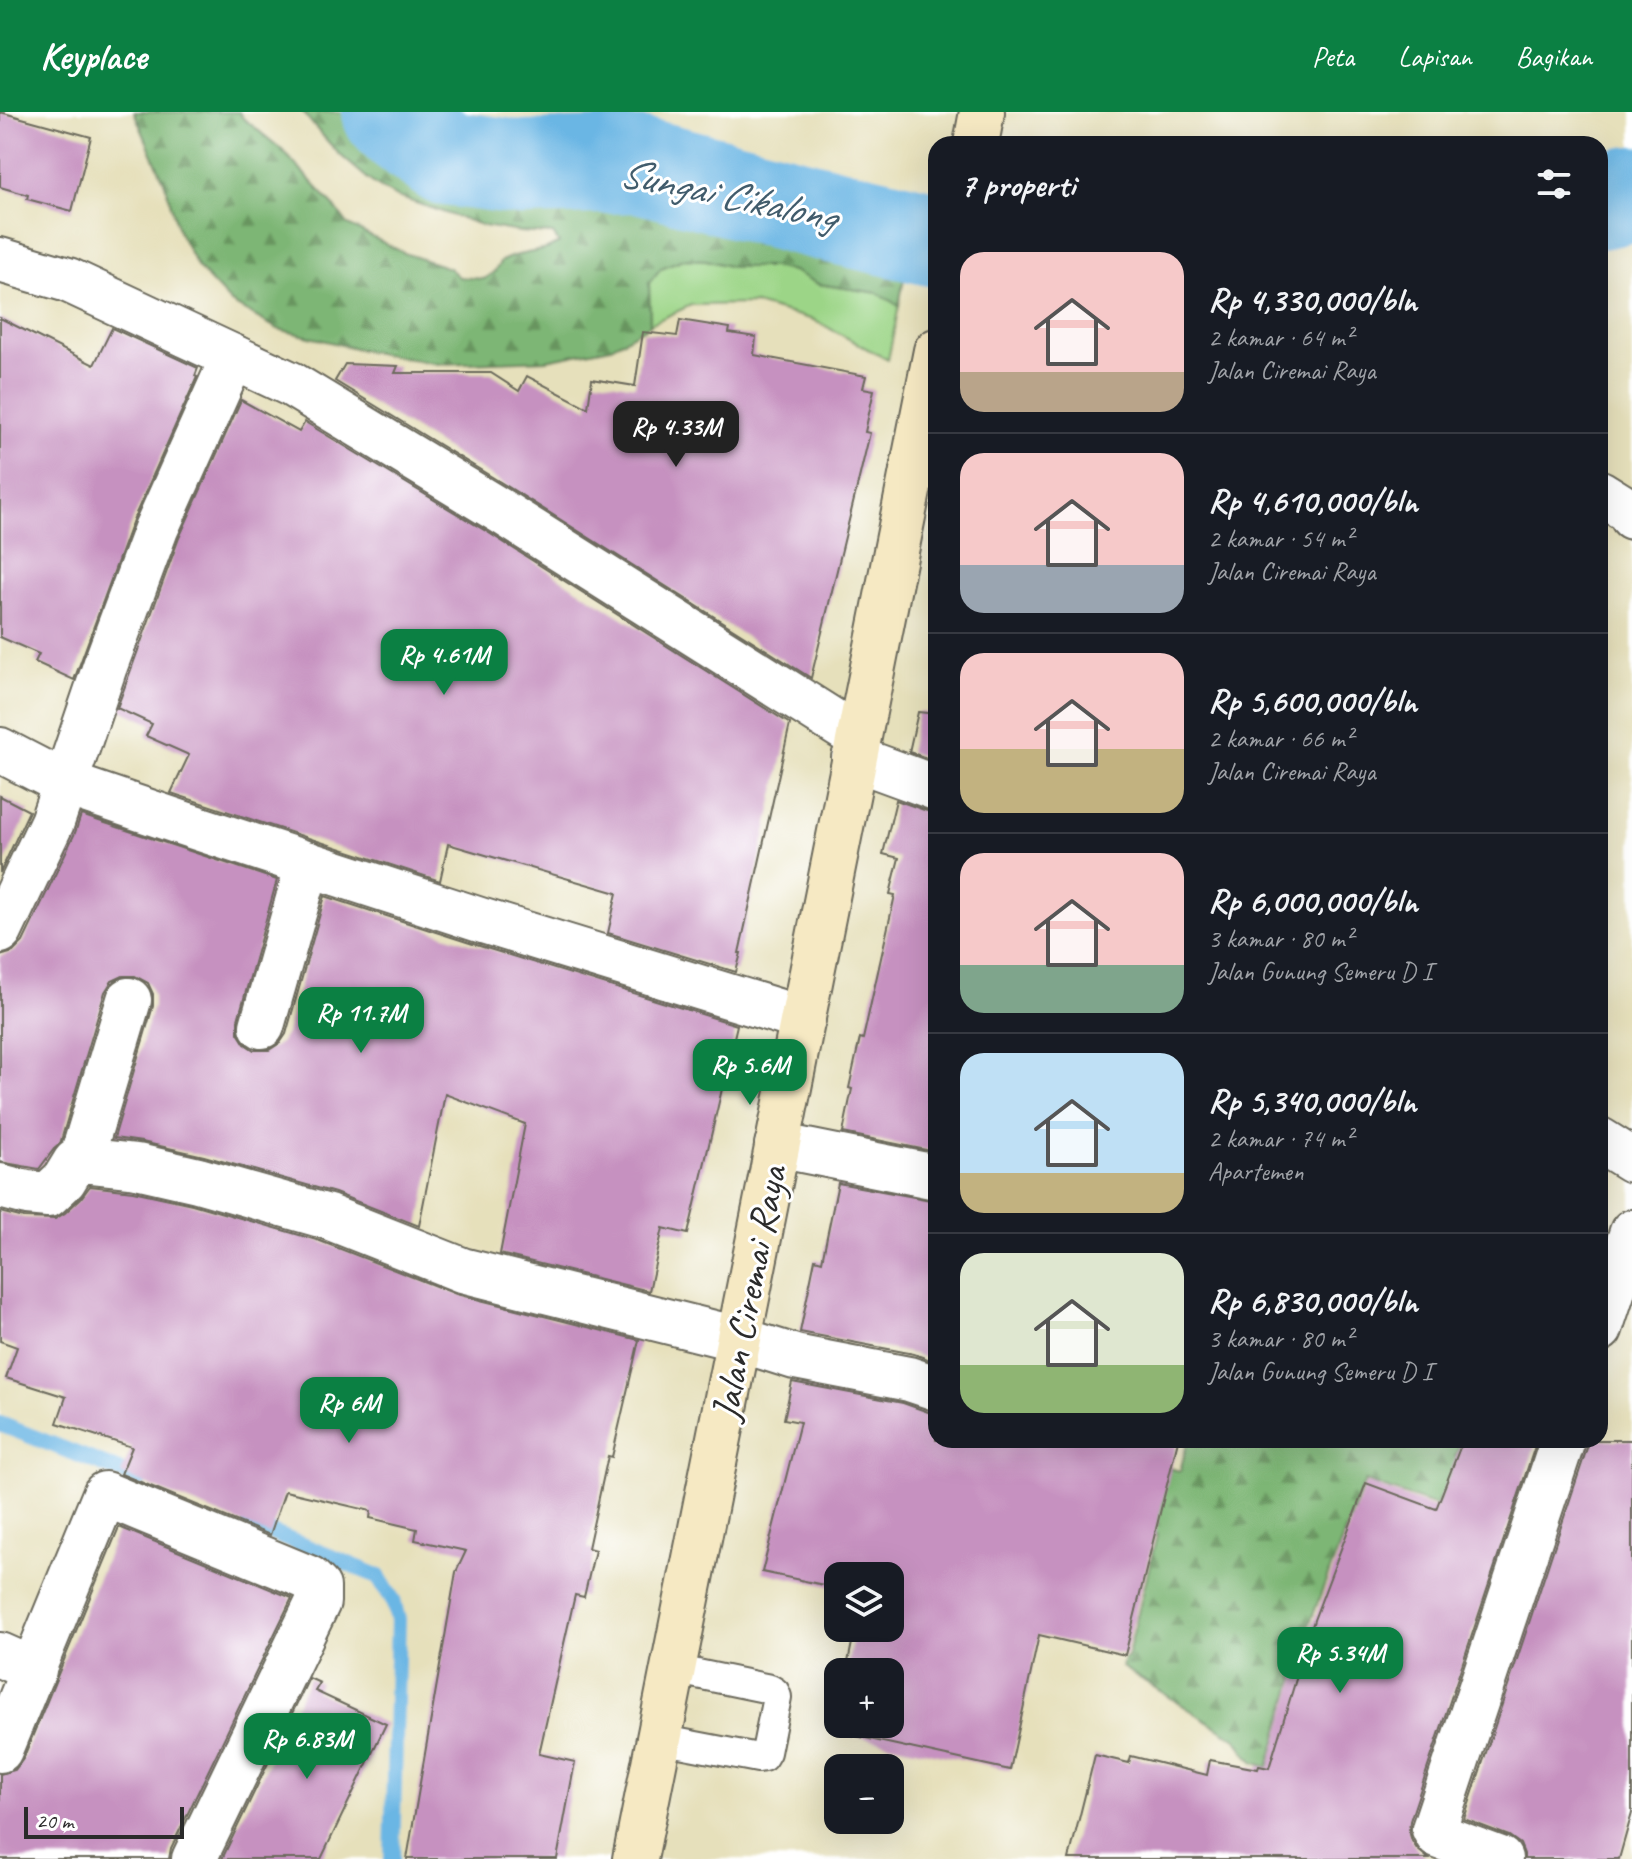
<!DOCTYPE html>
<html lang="id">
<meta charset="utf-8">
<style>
:root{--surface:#171b24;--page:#20242c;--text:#f1f3f6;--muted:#9ea1a6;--line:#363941;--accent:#0b8043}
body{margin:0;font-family:Caveat,sans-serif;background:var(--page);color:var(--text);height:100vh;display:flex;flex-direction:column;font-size:30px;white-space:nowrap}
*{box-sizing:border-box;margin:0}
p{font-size:26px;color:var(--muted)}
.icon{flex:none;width:44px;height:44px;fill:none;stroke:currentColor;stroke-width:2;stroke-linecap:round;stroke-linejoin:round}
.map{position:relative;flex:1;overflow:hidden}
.details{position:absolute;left:928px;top:24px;width:680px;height:1312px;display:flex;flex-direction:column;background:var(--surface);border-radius:24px;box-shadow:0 8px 32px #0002}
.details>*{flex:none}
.buttons{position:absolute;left:824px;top:1450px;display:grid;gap:16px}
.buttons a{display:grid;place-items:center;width:80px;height:80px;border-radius:16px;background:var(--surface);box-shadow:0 8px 32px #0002;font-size:40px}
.scale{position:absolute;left:24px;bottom:20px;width:160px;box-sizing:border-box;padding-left:8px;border:4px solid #2b2b2b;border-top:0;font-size:22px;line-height:28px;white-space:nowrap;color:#2b2b2b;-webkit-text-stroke:6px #fff;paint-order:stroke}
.price{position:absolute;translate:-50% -68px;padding:0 18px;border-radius:16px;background:var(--accent);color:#fff;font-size:26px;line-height:52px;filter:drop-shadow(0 2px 4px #0008)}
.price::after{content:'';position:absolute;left:50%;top:48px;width:24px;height:18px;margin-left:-12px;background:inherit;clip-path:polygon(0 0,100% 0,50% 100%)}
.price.on{background:#222;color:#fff}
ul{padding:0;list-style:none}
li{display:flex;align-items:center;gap:24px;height:200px;padding:0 32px}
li+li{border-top:2px solid var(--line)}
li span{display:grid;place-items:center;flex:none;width:224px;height:160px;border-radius:24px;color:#555}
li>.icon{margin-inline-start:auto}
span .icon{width:96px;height:96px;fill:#fffc;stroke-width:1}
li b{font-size:34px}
h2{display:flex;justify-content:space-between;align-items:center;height:96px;padding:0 32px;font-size:34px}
header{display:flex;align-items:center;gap:48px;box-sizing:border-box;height:112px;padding:0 40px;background:var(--accent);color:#fff}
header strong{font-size:38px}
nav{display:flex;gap:44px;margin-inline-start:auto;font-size:28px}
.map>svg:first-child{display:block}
</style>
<header>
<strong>Keyplace</strong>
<nav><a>Peta</a><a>Lapisan</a><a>Bagikan</a></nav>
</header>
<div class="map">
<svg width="1632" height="1747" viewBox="0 0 1632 1747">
<defs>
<pattern id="forest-firs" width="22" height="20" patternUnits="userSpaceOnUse" patternTransform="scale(2)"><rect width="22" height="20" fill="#7db674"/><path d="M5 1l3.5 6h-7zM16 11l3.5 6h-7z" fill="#67945f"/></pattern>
</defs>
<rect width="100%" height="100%" fill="#fff"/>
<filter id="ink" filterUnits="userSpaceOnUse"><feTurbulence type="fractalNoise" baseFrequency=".0125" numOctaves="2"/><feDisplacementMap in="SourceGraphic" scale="16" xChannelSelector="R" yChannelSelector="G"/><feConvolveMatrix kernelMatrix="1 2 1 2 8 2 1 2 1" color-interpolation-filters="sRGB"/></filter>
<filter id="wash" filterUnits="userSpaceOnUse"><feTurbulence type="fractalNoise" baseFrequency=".006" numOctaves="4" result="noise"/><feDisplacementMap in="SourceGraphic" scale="32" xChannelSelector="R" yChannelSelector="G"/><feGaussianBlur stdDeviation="1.8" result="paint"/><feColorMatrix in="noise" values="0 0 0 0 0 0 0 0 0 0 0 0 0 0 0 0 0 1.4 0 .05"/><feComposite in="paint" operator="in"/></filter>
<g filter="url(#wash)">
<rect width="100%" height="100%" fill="#e6e0bb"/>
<polygon fill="#9cd587" stroke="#648059" stroke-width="2" points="683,147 706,148 732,155 773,155 794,159 818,172 878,181 899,194 888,248 814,208 755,192 691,193 650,212 649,171 661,156"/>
<g fill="url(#forest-firs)" stroke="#547050" stroke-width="2">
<polygon points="134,0 239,0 243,6 281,37 333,93 348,113 404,141 449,156 459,165 484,167 495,159 501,149 513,144 547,137 559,131 553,122 519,120 484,114 395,84 374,72 339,42 314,14 303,0 347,0 376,41 405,66 452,88 535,82 580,82 675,93 703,92 828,118 894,140 906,155 899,194 878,181 818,172 793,159 773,155 732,155 706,148 683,147 661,156 649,171 650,213 611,235 547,248 438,252 366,239 278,217 231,191 198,156 178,118 165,71"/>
<polygon points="1188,1328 1461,1328 1455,1345 1460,1347 1441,1396 1365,1369 1306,1521 1305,1532 1268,1655 1254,1651 1236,1627 1122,1555 1124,1546 1127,1546 1157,1423 1152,1421 1170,1356 1180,1359"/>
</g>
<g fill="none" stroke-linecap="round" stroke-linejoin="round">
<g stroke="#6bb6e4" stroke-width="16">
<polyline points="0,1312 140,1367"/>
<polyline points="250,1412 378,1464 393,1488 398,1508 392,1747"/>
</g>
<g stroke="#6bb6e4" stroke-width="96">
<polyline points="390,0 404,15 447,46 520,56 640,53 828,102 936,127"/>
<polyline points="1600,89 1632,82"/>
</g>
</g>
<g id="blocks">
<g fill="#c691c0">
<polygon points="0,0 91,25 72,99 27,87 28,83 0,75"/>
<polygon points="0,206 94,253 112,216 198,256 195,264 197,265 133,408 74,568 35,550 39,542 0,525"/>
<polygon points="680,208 730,216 729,221 756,225 754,243 866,264 863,276 874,278 865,320 870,321 811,566 515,379 335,269 345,252 398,254 395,261 491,261 519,279 527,264 588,296 592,267 635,274 643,220 677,224"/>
<polygon points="241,288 299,320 305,310 489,421 790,612 739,841 741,841 736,860 608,821 617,781 448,732 440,769 171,681 189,643 146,624 152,612 117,596 179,426"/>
<polygon points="918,600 936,602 936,649 909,640"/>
<polygon points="0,684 29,699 0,761"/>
<polygon points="896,688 927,699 936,700 936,1040 843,1021 852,977 849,976 860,926 863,927 895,783 890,782 899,746 883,742"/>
<polygon points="81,703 277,768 238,908 238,921 245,932 254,938 269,938 280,931 286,922 325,784 473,832 737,913 688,1122 663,1116 649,1179 500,1142 525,1012 445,982 419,1114 335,1081 204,1044 142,1030 114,1026 153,894 153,882 148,871 135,864 123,864 112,869 105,880 60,1032 54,1037 39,1057 0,1050 0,844 13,840 23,830 75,721"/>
<polygon points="838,1071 936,1089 936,1250 914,1242 800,1220 815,1147 822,1149"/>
<polygon points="90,1074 133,1079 192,1092 320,1129 456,1182 639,1228 612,1345 608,1344 588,1436 595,1438 584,1485 575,1483 539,1642 575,1650 557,1747 407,1747 456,1460 466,1439 415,1428 417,1417 370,1406 371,1399 285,1379 270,1423 121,1362 132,1335 57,1311 66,1285 6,1266 17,1235 0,1229 0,1100 24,1106 55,1107 65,1101 81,1086"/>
<polygon points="792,1270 903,1291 928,1300 936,1300 936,1328 1178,1328 1125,1543 1039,1523 1010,1658 833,1619 838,1595 838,1612 890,1612 890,1560 846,1560 855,1516 890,1516 890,1464 838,1464 838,1476 762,1460 800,1310 784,1307"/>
<polygon points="1463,1328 1537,1328 1410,1709 1409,1719 1412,1729 1417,1737 1429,1747 1069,1747 1095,1643 1129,1651 1131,1644 1207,1663 1210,1648 1258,1657 1259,1654 1269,1656 1314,1508 1366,1371 1436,1397"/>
<polygon points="1587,1328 1632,1328 1632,1701 1619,1747 1524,1747 1524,1742 1520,1732 1509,1724 1464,1707 1587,1336"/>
<polygon points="119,1415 292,1486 171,1736 169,1747 0,1747 0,1662 15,1658 23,1647"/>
<polygon points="309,1566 320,1571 315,1579 386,1612 321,1747 222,1747"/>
</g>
</g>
</g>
<g filter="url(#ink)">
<use href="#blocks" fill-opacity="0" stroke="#6c6a5d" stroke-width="2"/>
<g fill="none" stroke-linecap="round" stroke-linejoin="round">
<defs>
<polyline id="lane" points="659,1627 758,1646 763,1645 766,1640 777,1585 775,1580 770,1577 673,1557"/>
<g id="street">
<polyline points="0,148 68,168 291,272 502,400 858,625"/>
<polyline points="1600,381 1629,399 1632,405"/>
<polyline points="0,638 64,671 182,711 480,808 803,907"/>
<polyline points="854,646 936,676"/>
<polyline points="0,819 52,710 105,554 156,417 233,245"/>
<polyline points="262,914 308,752"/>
<polyline points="1600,1028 1632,1048"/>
<polyline points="777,1033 936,1065"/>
<polyline points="81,1048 129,888"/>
<polyline points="0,1074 27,1081 48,1083 64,1068 75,1050 81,1048 137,1054 198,1068 328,1105 462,1158 738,1227 795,1245 909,1267 936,1276"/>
<polyline points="1600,1217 1632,1120"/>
<polyline points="0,1543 34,1558"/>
<polyline points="0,1638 105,1382 309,1466 318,1475 318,1490 194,1747"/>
<polyline points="1500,1747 1438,1724 1434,1717 1563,1328"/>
</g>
<g id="secondary">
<polyline points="976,32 982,0"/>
<polyline points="635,1747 936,239"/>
</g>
</defs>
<use href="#lane" stroke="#6c6a5d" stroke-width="32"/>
<use href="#street" stroke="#6c6a5d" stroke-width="48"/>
<use href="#secondary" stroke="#6c6a5d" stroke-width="48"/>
<use href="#lane" stroke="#fff" stroke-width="28"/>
<use href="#street" stroke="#fff" stroke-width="44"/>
<use href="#secondary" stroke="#f6e9c3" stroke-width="44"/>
</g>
</g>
<g text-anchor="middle" stroke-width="6" stroke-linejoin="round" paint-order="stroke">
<g font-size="40" fill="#2b2b2b" stroke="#fff">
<text transform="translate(748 1181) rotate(-79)" y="14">Jalan Ciremai Raya</text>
</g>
<g font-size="42" font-style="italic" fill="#415c6c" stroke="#fff">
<text transform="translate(728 81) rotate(12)" y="15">Sungai Cikalong</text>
</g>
</g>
</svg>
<div class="buttons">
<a><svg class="icon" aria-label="layers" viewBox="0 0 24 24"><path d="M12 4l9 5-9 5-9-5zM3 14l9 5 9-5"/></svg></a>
<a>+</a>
<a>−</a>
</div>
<div class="scale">20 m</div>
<b class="price on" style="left:676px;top:357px">Rp 4.33M</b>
<b class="price" style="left:444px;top:585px">Rp 4.61M</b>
<b class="price" style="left:361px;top:943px">Rp 11.7M</b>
<b class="price" style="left:750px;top:995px">Rp 5.6M</b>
<b class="price" style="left:349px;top:1333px">Rp 6M</b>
<b class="price" style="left:1340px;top:1583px">Rp 5.34M</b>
<b class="price" style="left:307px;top:1669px">Rp 6.83M</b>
<section class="details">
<h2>7 properti<svg class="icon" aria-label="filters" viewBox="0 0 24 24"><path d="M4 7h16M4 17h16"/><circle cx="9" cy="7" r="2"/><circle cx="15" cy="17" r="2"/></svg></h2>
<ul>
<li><span style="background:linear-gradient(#f6c9c9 75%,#b9a48a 0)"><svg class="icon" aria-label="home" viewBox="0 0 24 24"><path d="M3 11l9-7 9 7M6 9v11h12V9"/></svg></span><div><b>Rp 4,330,000/bln</b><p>2 kamar · 64 m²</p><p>Jalan Ciremai Raya</p></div></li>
<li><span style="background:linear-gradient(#f6c9c9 70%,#9aa5b1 0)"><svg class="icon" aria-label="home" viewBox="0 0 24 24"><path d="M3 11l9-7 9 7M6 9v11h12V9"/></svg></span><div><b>Rp 4,610,000/bln</b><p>2 kamar · 54 m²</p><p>Jalan Ciremai Raya</p></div></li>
<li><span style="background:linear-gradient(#f6c9c9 60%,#c2b280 0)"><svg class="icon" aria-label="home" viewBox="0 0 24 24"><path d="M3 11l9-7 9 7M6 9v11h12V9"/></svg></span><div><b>Rp 5,600,000/bln</b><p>2 kamar · 66 m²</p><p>Jalan Ciremai Raya</p></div></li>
<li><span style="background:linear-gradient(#f6c9c9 70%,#7fa58c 0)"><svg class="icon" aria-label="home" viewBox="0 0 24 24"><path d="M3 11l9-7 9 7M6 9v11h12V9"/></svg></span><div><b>Rp 6,000,000/bln</b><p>3 kamar · 80 m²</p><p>Jalan Gunung Semeru D I</p></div></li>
<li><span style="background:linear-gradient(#bfe0f5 75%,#c2b280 0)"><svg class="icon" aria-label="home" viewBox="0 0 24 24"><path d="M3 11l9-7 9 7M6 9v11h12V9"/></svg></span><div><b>Rp 5,340,000/bln</b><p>2 kamar · 74 m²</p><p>Apartemen</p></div></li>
<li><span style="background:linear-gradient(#dfe7d0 70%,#8fb573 0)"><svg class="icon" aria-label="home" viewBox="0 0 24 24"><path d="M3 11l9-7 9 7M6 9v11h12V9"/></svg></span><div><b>Rp 6,830,000/bln</b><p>3 kamar · 80 m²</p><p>Jalan Gunung Semeru D I</p></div></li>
</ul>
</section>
</div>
